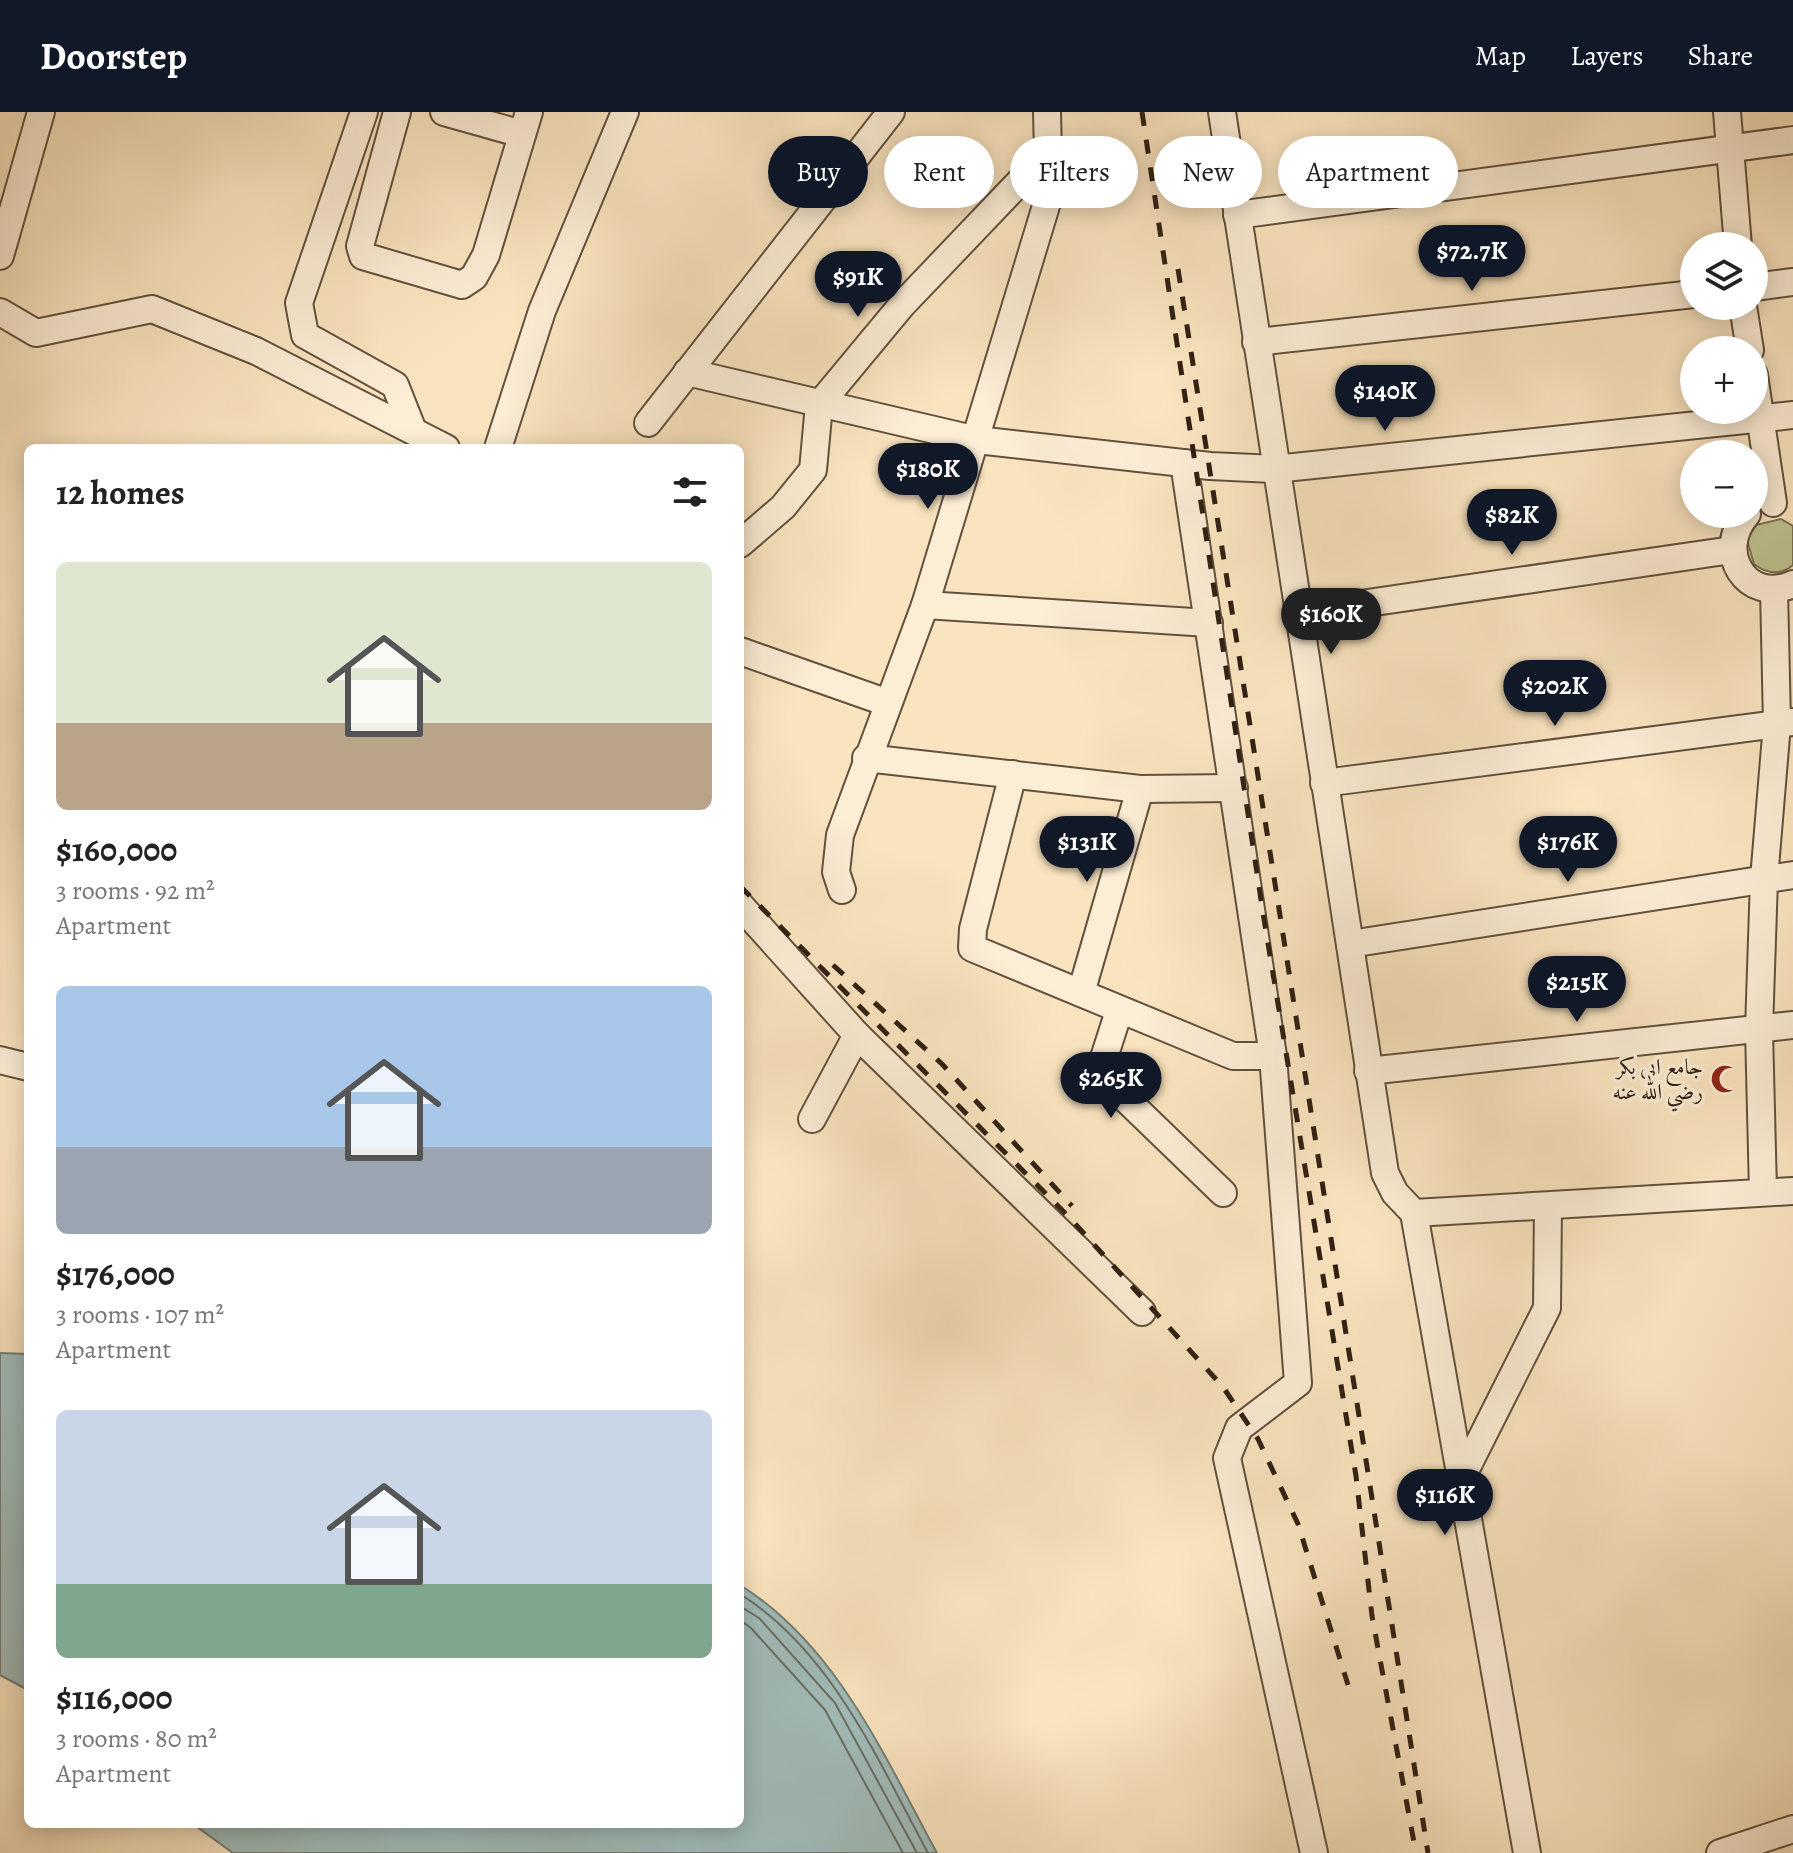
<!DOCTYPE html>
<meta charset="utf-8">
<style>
:root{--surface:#fff;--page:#f6f6f6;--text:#222;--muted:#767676;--accent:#111827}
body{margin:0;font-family:Alegreya,Amiri,serif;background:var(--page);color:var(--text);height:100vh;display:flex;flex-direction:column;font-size:30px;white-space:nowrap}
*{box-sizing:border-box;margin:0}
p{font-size:26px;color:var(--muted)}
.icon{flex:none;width:44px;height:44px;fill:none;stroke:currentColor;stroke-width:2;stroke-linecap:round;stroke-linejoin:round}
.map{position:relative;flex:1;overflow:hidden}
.sheet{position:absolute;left:24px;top:332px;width:720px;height:1384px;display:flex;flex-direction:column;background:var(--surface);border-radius:12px;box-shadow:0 4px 20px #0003}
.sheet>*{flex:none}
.hud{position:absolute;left:768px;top:24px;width:760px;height:72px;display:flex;gap:16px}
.controls{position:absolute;left:1680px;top:120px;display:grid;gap:16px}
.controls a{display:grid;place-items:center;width:88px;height:88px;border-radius:50%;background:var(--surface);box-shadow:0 4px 20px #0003;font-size:40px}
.price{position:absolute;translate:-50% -68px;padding:0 18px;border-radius:28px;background:var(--accent);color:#fff;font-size:26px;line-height:52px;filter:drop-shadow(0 2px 4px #0008)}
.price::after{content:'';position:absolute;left:50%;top:48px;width:24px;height:18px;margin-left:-12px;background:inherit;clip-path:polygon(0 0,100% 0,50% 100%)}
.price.active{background:#222;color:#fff}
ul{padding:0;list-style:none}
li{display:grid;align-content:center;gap:16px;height:424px;padding:0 32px}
li span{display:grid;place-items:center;height:248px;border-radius:12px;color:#555}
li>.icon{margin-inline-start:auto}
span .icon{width:144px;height:144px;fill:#fffc;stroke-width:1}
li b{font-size:34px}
h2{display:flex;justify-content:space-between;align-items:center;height:96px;padding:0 32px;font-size:34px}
.pill{padding:0 28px;border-radius:36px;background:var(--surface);box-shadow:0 4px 20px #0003;font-size:28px;line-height:72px}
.pill.active{background:var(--accent);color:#fff}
header{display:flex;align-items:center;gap:48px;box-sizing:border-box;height:112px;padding:0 40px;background:var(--accent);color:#fff}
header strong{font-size:38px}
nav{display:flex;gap:44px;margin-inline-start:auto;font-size:28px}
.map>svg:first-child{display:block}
</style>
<header>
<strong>Doorstep</strong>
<nav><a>Map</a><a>Layers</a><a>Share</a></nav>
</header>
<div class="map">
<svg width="1793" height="1741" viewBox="0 0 1793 1741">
<rect width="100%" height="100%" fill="#fae4bf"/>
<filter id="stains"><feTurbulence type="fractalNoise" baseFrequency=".0025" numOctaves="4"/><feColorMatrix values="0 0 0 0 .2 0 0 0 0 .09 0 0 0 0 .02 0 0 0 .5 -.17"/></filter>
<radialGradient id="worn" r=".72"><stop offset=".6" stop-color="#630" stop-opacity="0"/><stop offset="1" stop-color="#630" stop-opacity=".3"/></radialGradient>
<path fill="#bfc491" stroke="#787252" stroke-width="2" d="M1781,407L1793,414V453C1780,464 1767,462 1754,452L1747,428L1756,413Z"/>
<g fill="#a1bcba" stroke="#747e77" stroke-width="2">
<polygon points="0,1241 28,1242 28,1578 0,1563"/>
<path d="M740,1473C837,1534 884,1644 937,1741H233L193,1712H740Z"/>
</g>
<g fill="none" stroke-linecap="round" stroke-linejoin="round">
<g stroke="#686e66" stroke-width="2">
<path d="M740,1482C832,1540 878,1649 928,1741"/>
<polyline points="740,1494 759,1506 835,1591 917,1741"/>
<polyline points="740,1508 751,1516 825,1598 903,1741"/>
</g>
<defs>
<g id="minor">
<polyline points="364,0 299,191 305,223 395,273 412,316"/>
<polyline points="397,0 360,134 363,144 462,173 474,165 486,143 529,0"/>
<polyline points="444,0 522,22"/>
<polyline points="1222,0 1385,1061 1395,1081 1414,1101 1527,1741"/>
<polyline points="1727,0 1738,134"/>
<polyline points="1237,103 1793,28"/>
<polyline points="0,144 41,0"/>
<polyline points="1754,175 1793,170"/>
<polyline points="1743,194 1750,238"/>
<polyline points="0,200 36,221 152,197 256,239 446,336"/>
<polyline points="1256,230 1694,182"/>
<polyline points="687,260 977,328 1210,354 1275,357 1793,303"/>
<polyline points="1754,263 1773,391"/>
<polyline points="648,311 891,0"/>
<polyline points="498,336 542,199 625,0"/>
<polyline points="1184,351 1273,944 1298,1271 1239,1316 1227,1346 1314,1741"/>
<path d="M1747,402C1714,439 1746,493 1793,472"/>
<polyline points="740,432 783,395 813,358 819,293 902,193 1051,37"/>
<polyline points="925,493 1209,511"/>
<polyline points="1299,501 1732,438"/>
<polyline points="740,539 888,591"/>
<polyline points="866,646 1140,677 1234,676"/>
<polyline points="1013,662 973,817 972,836 1233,944 1273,944"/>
<polyline points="1324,671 1793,610"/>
<polyline points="842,778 836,760 840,723 925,493 1049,84 1047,0"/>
<polyline points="740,793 857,923 1142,1200"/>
<polyline points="1350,832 1793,763"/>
<polyline points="1081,881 1140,677"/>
<polyline points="1119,899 1102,952 1108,970 1223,1081"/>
<polyline points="0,948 28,955"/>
<polyline points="1368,959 1793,913"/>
<polyline points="812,1007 857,923"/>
<polyline points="1763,1080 1759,918 1764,767 1777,612 1774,477"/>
<polyline points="1414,1101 1793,1079"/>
<polyline points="1460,1369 1547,1196 1548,1094"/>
<polyline points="1720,1741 1793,1717"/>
</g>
</defs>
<use href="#minor" stroke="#62513e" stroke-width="30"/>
<use href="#minor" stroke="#fcedd5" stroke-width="26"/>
<g stroke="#302013" stroke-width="5" stroke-dasharray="14 14" stroke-linecap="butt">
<polyline points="1142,0 1263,801 1356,1364 1372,1504 1416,1741"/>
<polyline points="1178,157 1428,1741"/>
<polyline points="740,774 1069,1105 1223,1275 1258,1327 1298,1412 1348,1573"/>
<polyline points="833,853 942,952 1072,1094"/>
</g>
</g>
<defs>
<symbol id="mosque-bare" viewBox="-9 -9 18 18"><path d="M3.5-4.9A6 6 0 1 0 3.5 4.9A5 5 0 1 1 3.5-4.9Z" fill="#8f2418" stroke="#fcedd5" stroke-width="2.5" paint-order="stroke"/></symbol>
</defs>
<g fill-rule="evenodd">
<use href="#mosque-bare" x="1705" y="947" width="40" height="40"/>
</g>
<g text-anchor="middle" stroke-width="7" stroke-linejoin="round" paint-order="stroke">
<g font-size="22" fill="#302013" stroke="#fcedd5" text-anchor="end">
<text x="1703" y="962">جامع ابي بكر<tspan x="1703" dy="25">رضي الله عنه</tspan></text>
</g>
</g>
<rect width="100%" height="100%" filter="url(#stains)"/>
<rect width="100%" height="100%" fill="url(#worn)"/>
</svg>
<div class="controls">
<a><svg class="icon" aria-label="layers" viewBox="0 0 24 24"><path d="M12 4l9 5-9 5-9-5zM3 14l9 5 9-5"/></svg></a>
<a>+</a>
<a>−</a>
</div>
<b class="price" style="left:1472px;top:181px">$72.7K</b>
<b class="price" style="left:858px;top:207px">$91K</b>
<b class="price" style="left:1385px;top:321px">$140K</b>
<b class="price" style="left:928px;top:399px">$180K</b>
<b class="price" style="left:1512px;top:445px">$82K</b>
<b class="price active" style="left:1331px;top:544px">$160K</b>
<b class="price" style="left:1555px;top:616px">$202K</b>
<b class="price" style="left:1087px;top:772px">$131K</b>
<b class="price" style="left:1568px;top:772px">$176K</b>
<b class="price" style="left:1577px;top:912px">$215K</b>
<b class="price" style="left:1111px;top:1008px">$265K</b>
<b class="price" style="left:1445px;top:1425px">$116K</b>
<div class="hud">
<a class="pill active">Buy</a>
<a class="pill">Rent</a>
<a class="pill">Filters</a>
<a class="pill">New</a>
<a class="pill">Apartment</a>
</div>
<section class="sheet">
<h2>12 homes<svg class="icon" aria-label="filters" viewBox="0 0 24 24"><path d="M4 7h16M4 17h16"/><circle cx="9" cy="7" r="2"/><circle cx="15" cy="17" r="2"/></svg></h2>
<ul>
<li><span style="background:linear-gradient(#dfe7d0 65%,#b9a48a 0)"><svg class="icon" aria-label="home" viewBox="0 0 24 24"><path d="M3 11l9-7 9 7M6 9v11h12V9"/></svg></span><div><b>$160,000</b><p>3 rooms · 92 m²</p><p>Apartment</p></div></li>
<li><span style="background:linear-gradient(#a9c7e8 65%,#9aa5b1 0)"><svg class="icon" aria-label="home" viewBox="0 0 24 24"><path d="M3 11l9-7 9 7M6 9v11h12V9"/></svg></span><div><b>$176,000</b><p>3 rooms · 107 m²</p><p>Apartment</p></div></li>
<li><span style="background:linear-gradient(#c9d6e8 70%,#7fa58c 0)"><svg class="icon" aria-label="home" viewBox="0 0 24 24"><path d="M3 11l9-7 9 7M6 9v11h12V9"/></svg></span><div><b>$116,000</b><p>3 rooms · 80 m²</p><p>Apartment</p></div></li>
</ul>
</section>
</div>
